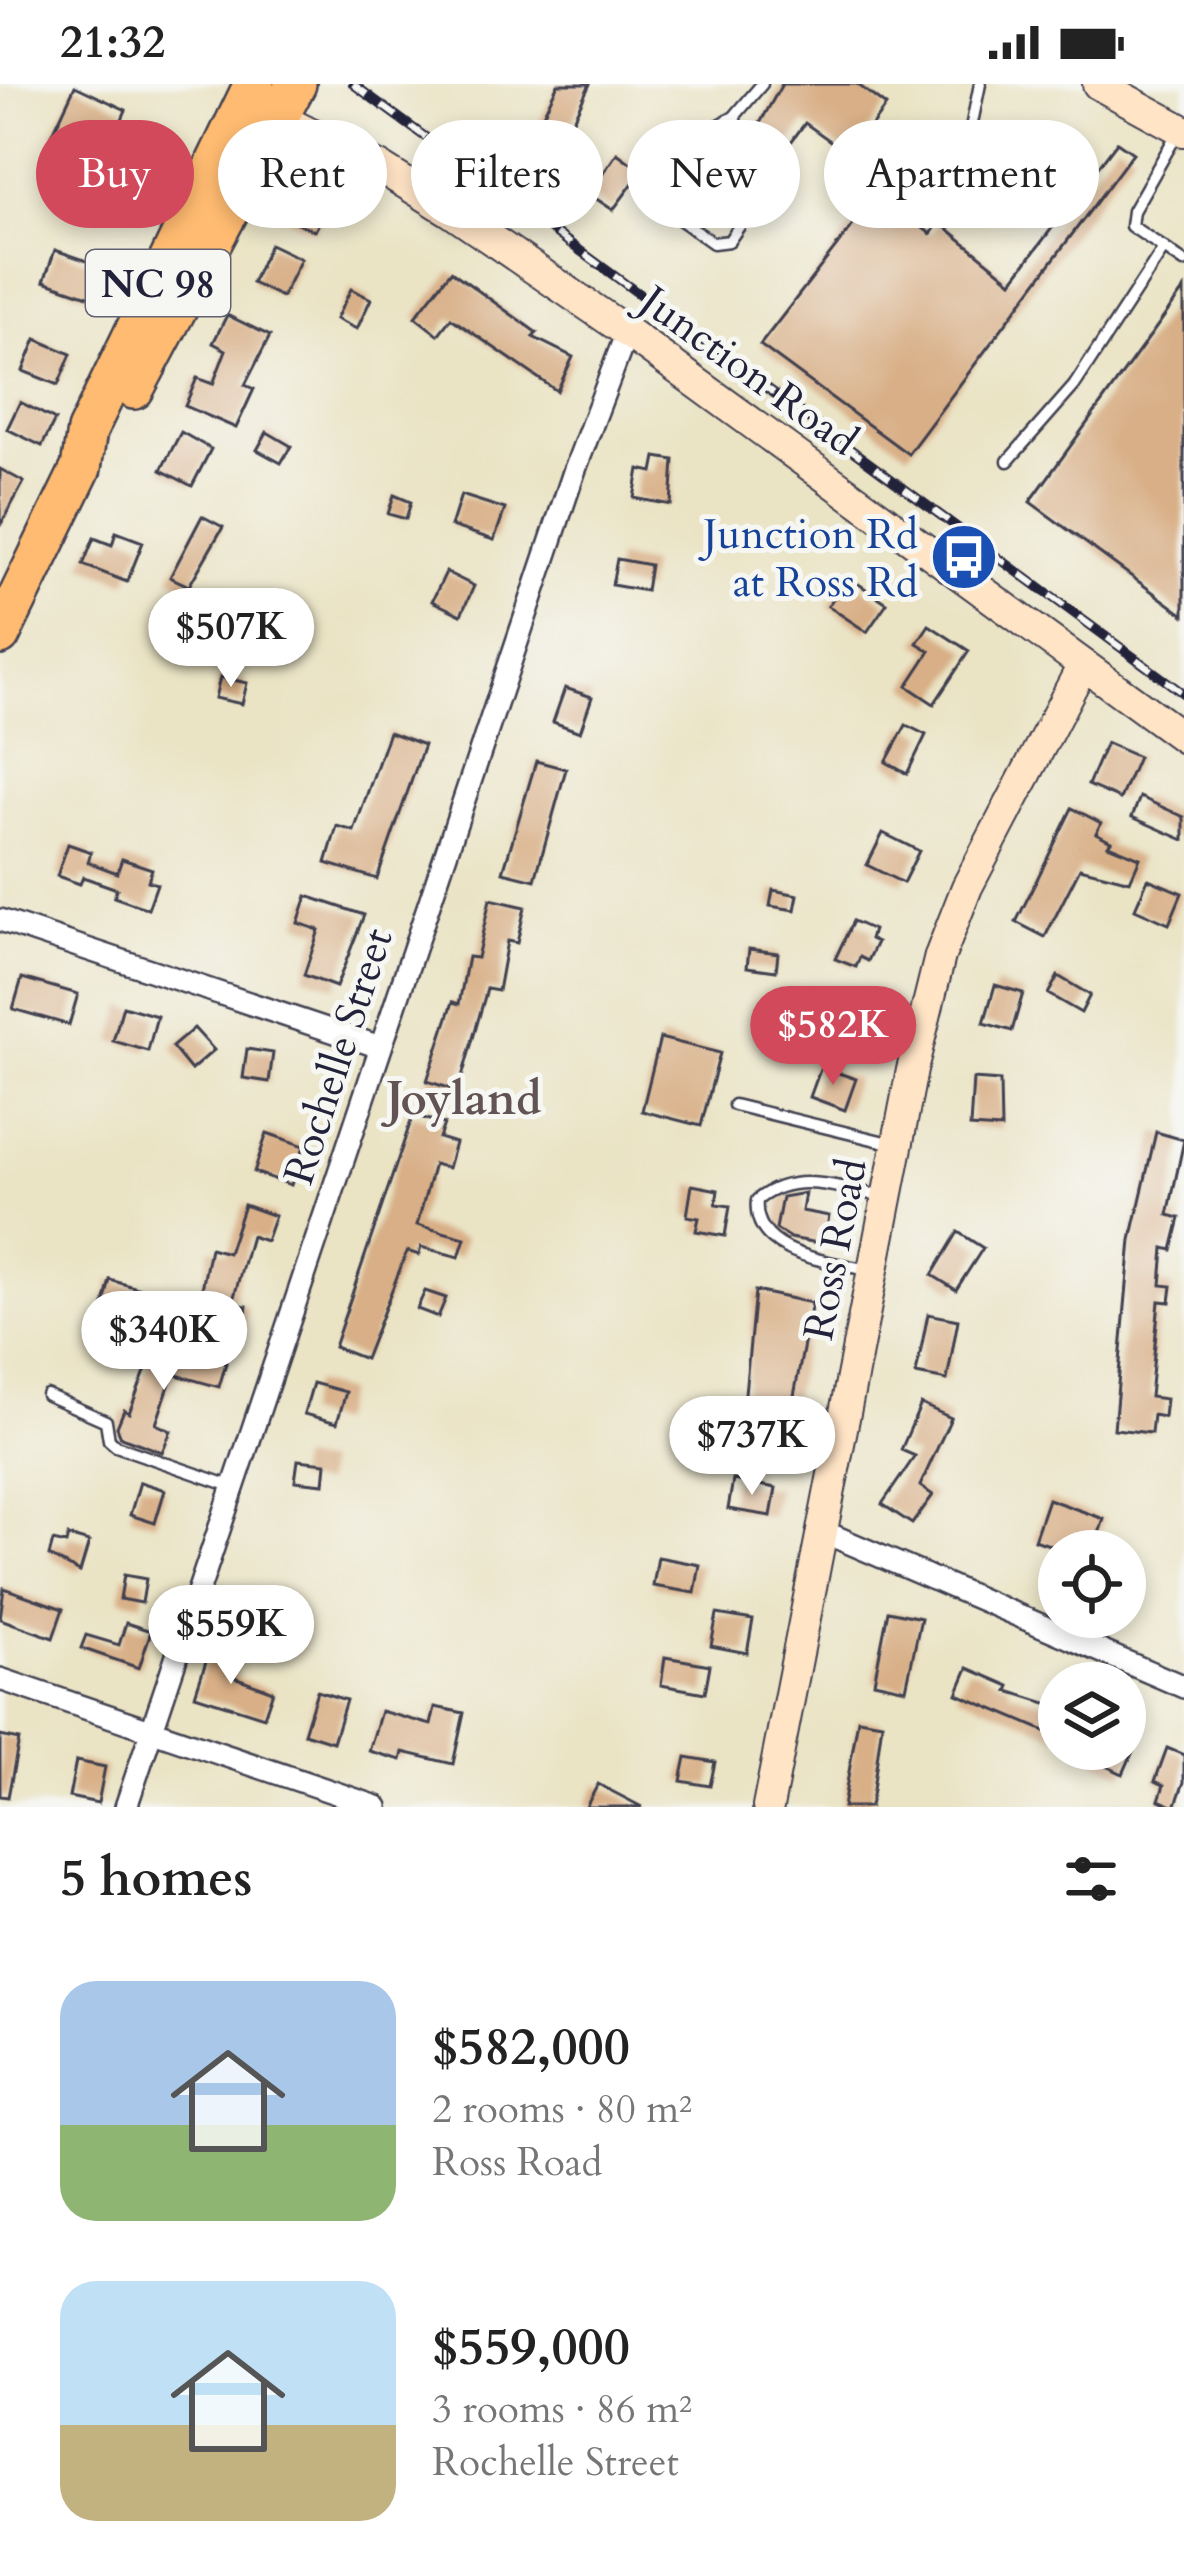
<!DOCTYPE html>
<meta charset="utf-8">
<style>
:root{--surface:#fff;--page:#f2f2f2;--text:#222;--muted:#767676;--accent:#d1495b}
body{margin:0;font-family:Cardo,serif;background:var(--page);color:var(--text);height:100vh;display:flex;flex-direction:column;font-size:45px;white-space:nowrap}
*{box-sizing:border-box;margin:0}
p{font-size:39px;color:var(--muted)}
.icon{flex:none;width:66px;height:66px;fill:none;stroke:currentColor;stroke-width:2;stroke-linecap:round;stroke-linejoin:round}
.map{position:relative;height:1723px;overflow:hidden}
.side{display:flex;flex-direction:column;background:var(--surface);flex:1}
.side>*{flex:none}
.guide{position:absolute;left:36px;top:36px;width:1113px;height:108px;display:flex;gap:24px}
.fabs{position:absolute;left:1038px;top:1446px;display:grid;gap:24px}
.fabs a{display:grid;place-items:center;width:108px;height:108px;border-radius:50%;background:var(--surface);box-shadow:0 6px 18px #0003;font-size:60px}
.price{position:absolute;translate:-50% -102px;padding:0 27px;border-radius:42px;background:#fff;color:#222;font-size:39px;line-height:78px;filter:drop-shadow(0 3px 6px #0008)}
.price::after{content:'';position:absolute;left:50%;top:72px;width:36px;height:27px;margin-left:-18px;background:inherit;clip-path:polygon(0 0,100% 0,50% 100%)}
.price.selected{background:var(--accent);color:#fff}
ul{padding:0;list-style:none}
li{display:flex;align-items:center;gap:36px;height:300px;padding:0 60px}
li span{display:grid;place-items:center;flex:none;width:336px;height:240px;border-radius:36px;color:#555}
li>.icon{margin-inline-start:auto}
span .icon{width:144px;height:144px;fill:#fffc;stroke-width:1}
li b{font-size:51px}
h2{display:flex;justify-content:space-between;align-items:center;height:144px;padding:0 60px;font-size:51px}
.chip{padding:0 42px;border-radius:54px;background:var(--surface);box-shadow:0 6px 18px #0003;font-size:42px;line-height:108px}
.chip.selected{background:var(--accent);color:#fff}
.status{display:flex;justify-content:space-between;align-items:center;height:84px;padding:0 60px;background:var(--surface);direction:ltr}
.status svg{height:33px;fill:currentColor}
.map>svg:first-child{display:block}
</style>
<div class="status"><b>21:32</b><svg viewBox="0 0 49 12"><path d="M0 12V9h3v3zM5 12V6h3v6zM10 12V3h3v9zM15 12V0h3v12zM26 1h20v11H26zM47 4h2v5h-2z"/></svg></div>
<div class="map">
<svg width="1184" height="1723" viewBox="0 0 1184 1723">
<rect width="100%" height="100%" fill="#f6f6f2"/>
<filter id="ink" filterUnits="userSpaceOnUse"><feTurbulence type="fractalNoise" baseFrequency=".00833" numOctaves="2"/><feDisplacementMap in="SourceGraphic" scale="24" xChannelSelector="R" yChannelSelector="G"/><feConvolveMatrix kernelMatrix="1 2 1 2 8 2 1 2 1" color-interpolation-filters="sRGB"/></filter>
<filter id="wash" filterUnits="userSpaceOnUse"><feTurbulence type="fractalNoise" baseFrequency=".004" numOctaves="4" result="noise"/><feDisplacementMap in="SourceGraphic" scale="48" xChannelSelector="R" yChannelSelector="G"/><feGaussianBlur stdDeviation="2.7" result="paint"/><feColorMatrix in="noise" values="0 0 0 0 0 0 0 0 0 0 0 0 0 0 0 0 0 1.4 0 .05"/><feComposite in="paint" operator="in"/></filter>
<g filter="url(#wash)">
<rect width="100%" height="100%" fill="#eae3c4"/>
<g id="blocks">
<g fill="#d8af86">
<polygon points="558,0 590,0 563,56 537,43"/>
<polygon points="782,0 857,0 886,22 850,71 805,39 774,81 757,67 770,49 759,41"/>
<polygon points="75,2 126,26 104,76 52,51"/>
<polygon points="1117,58 1133,69 908,370 760,261 877,110 931,150 939,138 1012,197"/>
<polygon points="617,69 642,87 613,126 589,110"/>
<polygon points="709,74 738,96 722,119 691,97"/>
<polygon points="297,103 329,118 315,147 284,133"/>
<polygon points="270,160 301,175 282,213 252,199"/>
<polygon points="55,166 102,182 91,213 44,197"/>
<polygon points="451,187 537,249 533,253 573,273 557,307 451,234 438,251 415,233"/>
<polygon points="351,205 371,215 357,245 336,235"/>
<polygon points="1184,205 1184,531 1030,418"/>
<polygon points="227,231 270,252 245,301 254,305 236,344 185,322 197,294 213,300 226,266 213,259"/>
<polygon points="36,255 71,270 58,301 23,287"/>
<polygon points="20,318 55,336 42,362 7,345"/>
<polygon points="181,348 211,365 192,402 161,386"/>
<polygon points="267,348 291,362 281,379 257,366"/>
<polygon points="656,373 674,376 671,421 634,414 639,385 653,388"/>
<polygon points="0,385 24,398 0,442"/>
<polygon points="394,411 411,418 406,435 388,430"/>
<polygon points="461,411 505,425 494,456 451,442"/>
<polygon points="202,432 223,443 189,502 170,493"/>
<polygon points="116,448 143,458 127,498 83,481 94,454 112,461"/>
<polygon points="617,475 650,481 646,507 612,501"/>
<polygon points="446,488 474,502 461,531 432,517"/>
<polygon points="848,493 887,519 867,548 828,522"/>
<polygon points="929,541 969,567 934,620 907,602 930,567 917,559"/>
<polygon points="220,593 247,599 242,620 215,614"/>
<polygon points="565,604 592,613 580,648 553,638"/>
<polygon points="906,641 926,651 907,690 886,678"/>
<polygon points="389,648 424,661 377,795 326,779 337,742 354,747"/>
<polygon points="1106,659 1138,673 1120,715 1088,701"/>
<polygon points="536,677 566,685 535,796 503,788"/>
<polygon points="1140,713 1184,733 1184,756 1132,733"/>
<polygon points="1072,724 1101,739 1096,749 1111,757 1108,761 1140,774 1130,797 1080,784 1045,853 1016,838"/>
<polygon points="883,749 919,767 903,799 867,781"/>
<polygon points="68,760 91,768 88,778 117,789 122,775 152,785 148,797 157,800 148,825 114,813 117,805 83,793 80,800 57,792"/>
<polygon points="1148,795 1182,809 1169,840 1135,825"/>
<polygon points="773,806 798,811 795,826 770,822"/>
<polygon points="307,812 364,831 336,903 304,891 319,846 298,839"/>
<polygon points="490,815 525,823 517,859 507,857 498,907 487,905 458,1007 427,997 453,918 459,920 468,873 477,874"/>
<polygon points="853,837 873,846 870,855 877,858 868,877 860,873 856,883 835,875"/>
<polygon points="749,865 778,869 776,887 747,883"/>
<polygon points="1058,892 1090,911 1081,929 1048,910"/>
<polygon points="22,894 78,910 69,941 13,925"/>
<polygon points="995,901 1023,909 1012,947 984,939"/>
<polygon points="123,922 157,932 148,967 113,957"/>
<polygon points="194,944 214,966 191,986 172,963"/>
<polygon points="660,954 720,969 701,1042 642,1027"/>
<polygon points="247,965 273,969 269,998 243,994"/>
<polygon points="821,983 856,995 845,1026 810,1013"/>
<polygon points="973,995 1000,997 1001,1045 970,1043"/>
<polygon points="413,1031 444,1040 439,1054 455,1059 448,1084 434,1080 417,1141 465,1154 459,1173 421,1163 419,1171 407,1167 365,1275 334,1263"/>
<polygon points="1156,1048 1184,1056 1168,1131 1180,1134 1172,1166 1164,1164 1161,1201 1172,1202 1170,1218 1159,1217 1150,1313 1166,1315 1164,1333 1153,1331 1151,1349 1114,1345 1131,1156"/>
<polygon points="267,1049 304,1062 291,1101 254,1088"/>
<polygon points="692,1101 718,1106 716,1120 730,1122 725,1152 696,1147 699,1134 687,1132"/>
<polygon points="805,1109 802,1127 829,1132 824,1160 790,1154 776,1145 782,1113"/>
<polygon points="244,1121 275,1132 266,1157 251,1152 232,1220 247,1222 243,1249 195,1241 210,1164 228,1169"/>
<polygon points="958,1148 983,1164 956,1206 932,1191"/>
<polygon points="110,1196 158,1210 151,1233 104,1220"/>
<polygon points="425,1207 446,1214 438,1233 417,1225"/>
<polygon points="755,1207 812,1219 787,1348 742,1340"/>
<polygon points="928,1230 958,1236 947,1296 916,1290"/>
<polygon points="156,1259 226,1279 219,1303 173,1290 156,1340 171,1347 162,1368 121,1353 117,1343 124,1326 129,1329"/>
<polygon points="313,1299 346,1308 337,1339 304,1330"/>
<polygon points="921,1320 951,1334 920,1402 933,1411 912,1440 882,1420 915,1372 901,1366"/>
<polygon points="298,1376 326,1379 324,1400 295,1397"/>
<polygon points="733,1396 776,1404 771,1432 728,1425"/>
<polygon points="140,1398 165,1406 155,1439 130,1431"/>
<polygon points="1048,1415 1104,1435 1093,1467 1072,1462 1068,1467 1034,1456"/>
<polygon points="68,1452 89,1458 80,1488 49,1472 53,1457 66,1460"/>
<polygon points="658,1473 700,1481 695,1509 653,1502"/>
<polygon points="124,1491 146,1495 142,1519 120,1515"/>
<polygon points="4,1504 63,1525 53,1554 0,1535"/>
<polygon points="888,1527 921,1534 906,1605 874,1598"/>
<polygon points="717,1530 753,1536 747,1569 711,1562"/>
<polygon points="126,1539 151,1547 139,1584 81,1564 86,1551 119,1561"/>
<polygon points="209,1568 239,1578 234,1593 273,1607 264,1633 195,1611"/>
<polygon points="665,1573 710,1581 705,1609 661,1601"/>
<polygon points="968,1584 1010,1602 1008,1607 1059,1623 1059,1653 957,1610"/>
<polygon points="317,1607 346,1616 333,1658 304,1649"/>
<polygon points="435,1623 464,1629 453,1680 403,1668 401,1676 369,1667 381,1627 431,1641"/>
<polygon points="858,1635 882,1639 873,1706 870,1723 843,1723"/>
<polygon points="0,1652 19,1656 8,1713 0,1712"/>
<polygon points="1167,1664 1184,1671 1184,1698 1175,1723 1159,1716 1164,1701 1155,1697"/>
<polygon points="1101,1665 1134,1665 1123,1690 1095,1677"/>
<polygon points="686,1673 715,1678 710,1702 681,1697"/>
<polygon points="76,1677 105,1683 98,1719 69,1713"/>
<polygon points="598,1700 642,1723 586,1723"/>
</g>
</g>
</g>
<g filter="url(#ink)">
<use href="#blocks" fill-opacity="0" stroke="#403f50" stroke-width="3"/>
<g fill="none" stroke-linecap="round" stroke-linejoin="round">
<defs>
<g id="lane">
<polyline points="734,33 747,70 770,97 729,157 713,159 657,119 710,46 734,33 762,0"/>
<polyline points="980,115 964,78 980,0"/>
<polyline points="1164,164 1131,142 1133,127 1178,48"/>
<polyline points="1008,377 1074,302 1164,164 1184,178"/>
<polyline points="734,1021 893,1060"/>
<path d="M868,1186C829,1177 751,1171 757,1116C795,1085 839,1104 884,1113"/>
<polyline points="47,1311 106,1337 109,1356 116,1362 234,1403"/>
</g>
<g id="street">
<polyline points="0,836 380,963"/>
<polyline points="822,1447 1184,1603"/>
<polyline points="0,1595 377,1723"/>
<polyline points="126,1723 574,388 627,248"/>
</g>
<g id="secondary">
<polyline points="1098,0 1184,47"/>
<polyline points="258,24 381,84 450,127 627,248 1184,654"/>
<polyline points="768,1723 912,986 940,872 967,803 1083,581"/>
</g>
<g id="highway">
<polyline points="134,305 296,0"/>
<polyline points="0,551 81,384 87,347 254,0"/>
</g>
</defs>
<use href="#lane" stroke="#403f50" stroke-width="15"/>
<use href="#street" stroke="#403f50" stroke-width="26"/>
<use href="#secondary" stroke="#403f50" stroke-width="34"/>
<use href="#highway" stroke="#403f50" stroke-width="44"/>
<use href="#lane" stroke="#fff" stroke-width="10"/>
<use href="#street" stroke="#fff" stroke-width="21"/>
<use href="#secondary" stroke="#ffe4c6" stroke-width="30"/>
<use href="#highway" stroke="#ffbb71" stroke-width="39"/>
<defs>
<polyline id="rail" points="353,0 1184,610"/>
</defs>
<use href="#rail" stroke="#22223b" stroke-width="10"/>
<use href="#rail" stroke="#f6f6f2" stroke-width="6" stroke-dasharray="18" stroke-linecap="butt"/>
</g>
</g>
<defs>
<symbol id="bus-disc" viewBox="-11 -11 22 22"><circle r="9.5" fill="#1a4fb4" stroke="#f6f6f2"/><path d="M-5-6H5V4H4V6H2V4H-2V6H-4V4H-5ZM-3.5-4V0h7V-4ZM-3.5 1.2v1.5H-2V1.2ZM2 1.2v1.5H3.5V1.2Z" fill="#fff"/></symbol>
</defs>
<g fill-rule="evenodd">
<use href="#bus-disc" x="926" y="435" width="76" height="76"/>
</g>
<g text-anchor="middle" stroke-width="10" stroke-linejoin="round" paint-order="stroke">
<rect fill="#f6f6f2" stroke="#626272" stroke-width="3" x="86" y="166" width="144" height="66" rx="9"/>
<g font-size="39" font-weight="bold" fill="#22223b">
<text x="158" y="213">NC 98</text>
</g>
<g font-size="42" fill="#22223b" stroke="#f6f6f2">
<text transform="translate(750 286) rotate(36)" y="15">Junction Road</text>
<text transform="translate(337 972) rotate(-72)" y="15">Rochelle Street</text>
<text transform="translate(834 1165) rotate(-79)" y="15">Ross Road</text>
</g>
<g font-size="42" fill="#164399" stroke="#f6f6f2" text-anchor="end">
<text x="918" y="464">Junction Rd<tspan x="918" dy="48">at Ross Rd</tspan></text>
</g>
<g font-size="45" font-weight="bold" fill="#625355" stroke="#f6f6f2">
<text x="464" y="1030">Joyland</text>
</g>
</g>
</svg>
<div class="fabs">
<a><svg class="icon" aria-label="locate" viewBox="0 0 24 24"><circle cx="12" cy="12" r="6"/><path d="M12 2v4M12 18v4M2 12h4M18 12h4"/></svg></a>
<a><svg class="icon" aria-label="layers" viewBox="0 0 24 24"><path d="M12 4l9 5-9 5-9-5zM3 14l9 5 9-5"/></svg></a>
</div>
<b class="price" style="left:231px;top:606px">$507K</b>
<b class="price selected" style="left:833px;top:1004px">$582K</b>
<b class="price" style="left:164px;top:1309px">$340K</b>
<b class="price" style="left:752px;top:1414px">$737K</b>
<b class="price" style="left:231px;top:1603px">$559K</b>
<div class="guide">
<a class="chip selected">Buy</a>
<a class="chip">Rent</a>
<a class="chip">Filters</a>
<a class="chip">New</a>
<a class="chip">Apartment</a>
</div>
</div>
<section class="side">
<h2>5 homes<svg class="icon" aria-label="filters" viewBox="0 0 24 24"><path d="M4 7h16M4 17h16"/><circle cx="9" cy="7" r="2"/><circle cx="15" cy="17" r="2"/></svg></h2>
<ul>
<li><span style="background:linear-gradient(#a9c7e8 60%,#8fb573 0)"><svg class="icon" aria-label="home" viewBox="0 0 24 24"><path d="M3 11l9-7 9 7M6 9v11h12V9"/></svg></span><div><b>$582,000</b><p>2 rooms · 80 m²</p><p>Ross Road</p></div></li>
<li><span style="background:linear-gradient(#bfe0f5 60%,#c2b280 0)"><svg class="icon" aria-label="home" viewBox="0 0 24 24"><path d="M3 11l9-7 9 7M6 9v11h12V9"/></svg></span><div><b>$559,000</b><p>3 rooms · 86 m²</p><p>Rochelle Street</p></div></li>
</ul>
</section>
